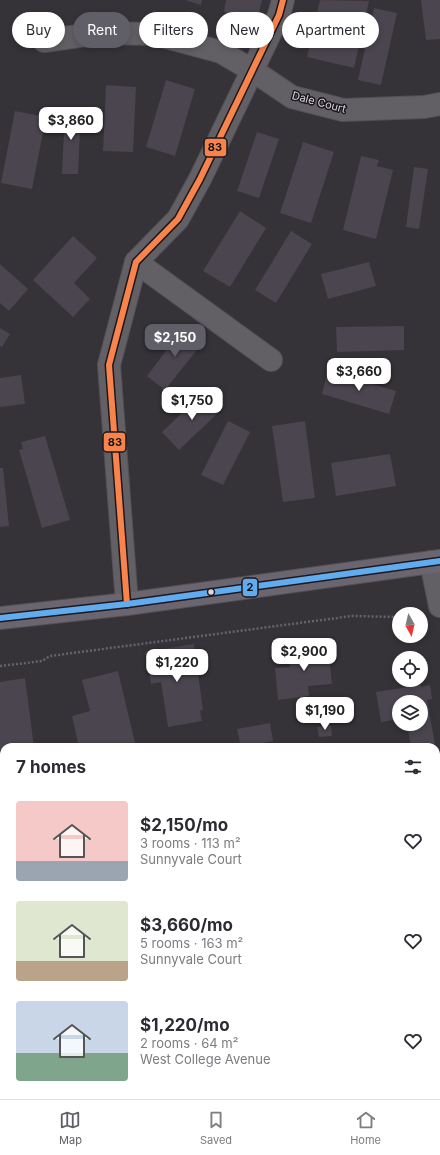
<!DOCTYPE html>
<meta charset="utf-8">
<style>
:root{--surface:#fff;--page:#f7f7f7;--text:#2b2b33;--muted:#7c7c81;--line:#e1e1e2;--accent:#605e66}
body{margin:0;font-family:Inter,sans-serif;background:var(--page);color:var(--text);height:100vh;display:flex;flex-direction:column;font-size:15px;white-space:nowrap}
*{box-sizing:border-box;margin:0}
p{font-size:13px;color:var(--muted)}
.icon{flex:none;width:22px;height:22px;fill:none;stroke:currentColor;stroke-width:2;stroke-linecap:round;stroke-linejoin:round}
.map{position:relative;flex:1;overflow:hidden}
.side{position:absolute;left:0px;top:743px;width:440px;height:356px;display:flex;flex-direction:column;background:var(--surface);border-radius:12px 12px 0 0;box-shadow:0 2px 6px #0003}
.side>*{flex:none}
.guide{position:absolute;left:12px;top:12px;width:416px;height:36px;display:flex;gap:8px}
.needle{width:26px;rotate:172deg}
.controls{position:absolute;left:392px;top:607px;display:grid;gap:8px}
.controls a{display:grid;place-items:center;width:36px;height:36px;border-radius:50%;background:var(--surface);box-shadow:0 2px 6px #0003;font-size:20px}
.price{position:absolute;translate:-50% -34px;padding:0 9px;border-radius:8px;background:#fff;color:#222;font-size:13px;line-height:26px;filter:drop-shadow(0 1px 2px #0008)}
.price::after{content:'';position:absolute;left:50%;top:24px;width:12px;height:9px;margin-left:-6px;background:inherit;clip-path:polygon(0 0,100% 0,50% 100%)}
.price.active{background:var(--accent);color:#fff}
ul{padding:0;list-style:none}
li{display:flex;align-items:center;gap:12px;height:100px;padding:0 16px}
li span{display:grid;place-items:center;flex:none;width:112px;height:80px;border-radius:4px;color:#555}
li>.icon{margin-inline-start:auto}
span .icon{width:48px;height:48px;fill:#fffc;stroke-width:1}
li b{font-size:17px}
h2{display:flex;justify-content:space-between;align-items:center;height:48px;padding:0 16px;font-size:17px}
.chip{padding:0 14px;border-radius:18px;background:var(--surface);box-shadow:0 2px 6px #0003;font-size:14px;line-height:36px}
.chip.active{background:var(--accent);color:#fff}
.menu{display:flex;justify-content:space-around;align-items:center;height:56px;border-top:1px solid var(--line);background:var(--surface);font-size:11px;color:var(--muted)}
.menu a{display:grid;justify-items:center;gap:2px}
.menu .active{color:var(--accent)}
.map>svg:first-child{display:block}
</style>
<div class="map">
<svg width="440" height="1099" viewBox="0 0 440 1099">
<rect width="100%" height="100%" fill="#353238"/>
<g fill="#4a454f">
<polygon points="185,0 202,0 201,5"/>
<polygon points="226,0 262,0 257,20 224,12"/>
<polygon points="320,0 369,1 354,68 307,57"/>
<polygon points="421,0 440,0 440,39 426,40"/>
<polygon points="374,8 397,13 381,85 358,80"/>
<polygon points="166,80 195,89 175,156 146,147"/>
<polygon points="106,85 136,87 133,152 103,151"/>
<polygon points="65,108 81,109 78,174 62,174"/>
<polygon points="15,111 46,117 32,189 1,183"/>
<polygon points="257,132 279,139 259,198 237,191"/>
<polygon points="303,142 334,152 311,223 280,213"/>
<polygon points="361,156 379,160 377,166 393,170 376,239 343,230"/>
<polygon points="414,167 428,169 419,229 406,227"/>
<polygon points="240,211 266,228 230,287 203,271"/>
<polygon points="291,231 312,244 276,303 255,290"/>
<polygon points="73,236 97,258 74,283 90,299 73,317 33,280"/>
<polygon points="369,262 376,286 328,299 321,274"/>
<polygon points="0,264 28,289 9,311 0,303"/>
<polygon points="185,326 204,341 165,390 147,376"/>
<polygon points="404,326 404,350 337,352 336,327"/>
<polygon points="0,328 10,334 2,347 0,346"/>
<polygon points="328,371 396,391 389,414 322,394"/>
<polygon points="21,375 25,404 0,407 0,378"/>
<polygon points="204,392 221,410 179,450 162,432"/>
<polygon points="228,421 250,432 223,485 201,475"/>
<polygon points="305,421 315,498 283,502 272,426"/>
<polygon points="45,436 70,520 42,528 19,450 23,449 21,442"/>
<polygon points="390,454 396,486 336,496 331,463"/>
<polygon points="0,468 3,468 9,526 0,527"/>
<polygon points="194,644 203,710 200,711 202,721 168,727 161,682 151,684 145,652"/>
<polygon points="328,645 332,684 308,686 309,696 278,700 275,668 290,667 288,650"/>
<polygon points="118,671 136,747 79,747 72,716 90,711 82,680"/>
<polygon points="25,678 34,747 4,747 4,753 0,754 0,682"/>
<polygon points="421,685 421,687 430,685 432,699 427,700 435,744 411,747 407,724 421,724 421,702 399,702 399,719 381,722 376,692"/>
<polygon points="270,723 273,741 241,747 237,729"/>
<polygon points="331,725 332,736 319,737 317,727"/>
<polygon points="4,778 4,845 0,846 0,779"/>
<rect x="436" y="788" width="4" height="12"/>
<polygon points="436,812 440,812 440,823 436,824"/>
<polygon points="436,853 440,871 440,876 436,876"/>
<polygon points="0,889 4,889 4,918 3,918"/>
<polygon points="440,1043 440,1077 436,1078 436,1044"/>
<polygon points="61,1095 105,1095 106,1097 115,1095 116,1099 62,1099"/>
<polygon points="309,1095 327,1095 327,1096 310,1099"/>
</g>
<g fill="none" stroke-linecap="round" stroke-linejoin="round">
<defs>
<g id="minor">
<polyline points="44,41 99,33 154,34 221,52 252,70 292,97 343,110 424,107 440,104"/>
<polyline points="136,262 271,360"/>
<polyline points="431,562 440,606"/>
<polyline points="127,604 109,365 136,262 178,219 200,179 279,15 283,0"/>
</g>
<polyline id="major" points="0,618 127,604 440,561"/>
</defs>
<use href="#minor" stroke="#524f55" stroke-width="24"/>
<use href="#major" stroke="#524f55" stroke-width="24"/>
<polyline stroke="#666468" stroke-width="2.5" stroke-dasharray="2 2" stroke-linecap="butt" points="0,666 42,661 50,656 352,616 399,617"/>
<use href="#minor" stroke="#636065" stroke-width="22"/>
<use href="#major" stroke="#6b6570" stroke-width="22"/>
<defs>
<polyline id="bus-1" points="127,604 109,365 136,262 178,219 200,179 279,15 283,0"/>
<polyline id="bus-2" points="0,618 127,604 440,561"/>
</defs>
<use href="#bus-1" stroke="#1c181e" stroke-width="9"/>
<use href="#bus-2" stroke="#1c181e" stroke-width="9"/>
<use href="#bus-1" stroke="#f8844c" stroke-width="6"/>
<use href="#bus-2" stroke="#60acee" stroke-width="6"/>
</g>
<circle fill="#dbd6df" stroke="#1c181e" stroke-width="1.5" cx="211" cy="592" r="3.5"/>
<g text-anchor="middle" stroke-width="3" stroke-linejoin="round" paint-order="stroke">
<g font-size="11" fill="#dbd6df" stroke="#1c181e">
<text transform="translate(319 102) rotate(15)" y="4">Dale Court</text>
</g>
</g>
<g stroke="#1c181e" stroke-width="1.5">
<rect x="204" y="138" width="23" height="19" rx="4" fill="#f8844c"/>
<rect x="103" y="432" width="23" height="20" rx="4" fill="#f8844c"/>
<rect x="242" y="578" width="16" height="19" rx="4" fill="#60acee"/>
</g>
<g font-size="11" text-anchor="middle" font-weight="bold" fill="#111">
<text x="215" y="151">83</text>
<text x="115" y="446">83</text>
<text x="250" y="591">2</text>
</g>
</svg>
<div class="controls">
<a><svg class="needle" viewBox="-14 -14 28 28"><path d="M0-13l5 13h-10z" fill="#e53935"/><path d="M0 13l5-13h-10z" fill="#7c7c81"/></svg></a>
<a><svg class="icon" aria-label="locate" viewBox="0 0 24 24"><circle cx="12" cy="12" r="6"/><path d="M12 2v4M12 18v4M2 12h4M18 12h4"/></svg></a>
<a><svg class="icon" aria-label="layers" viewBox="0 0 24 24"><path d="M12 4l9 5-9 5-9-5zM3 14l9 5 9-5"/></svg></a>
</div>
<b class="price" style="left:71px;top:141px">$3,860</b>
<b class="price active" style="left:175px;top:358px">$2,150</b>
<b class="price" style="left:359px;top:392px">$3,660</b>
<b class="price" style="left:192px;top:421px">$1,750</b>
<b class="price" style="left:304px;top:672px">$2,900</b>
<b class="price" style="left:177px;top:683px">$1,220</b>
<b class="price" style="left:325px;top:731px">$1,190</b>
<div class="guide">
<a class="chip">Buy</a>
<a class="chip active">Rent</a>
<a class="chip">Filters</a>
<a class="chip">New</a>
<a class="chip">Apartment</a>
</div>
<section class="side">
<h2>7 homes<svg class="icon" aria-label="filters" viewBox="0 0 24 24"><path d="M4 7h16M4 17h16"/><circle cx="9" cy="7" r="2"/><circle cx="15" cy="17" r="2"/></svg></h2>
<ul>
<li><span style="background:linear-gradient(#f6c9c9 75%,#9aa5b1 0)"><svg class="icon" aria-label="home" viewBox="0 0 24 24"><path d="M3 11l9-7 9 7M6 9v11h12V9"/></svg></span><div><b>$2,150/mo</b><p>3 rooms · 113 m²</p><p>Sunnyvale Court</p></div><svg class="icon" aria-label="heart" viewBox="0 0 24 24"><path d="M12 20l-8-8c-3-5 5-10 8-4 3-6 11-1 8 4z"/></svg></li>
<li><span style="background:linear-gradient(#dfe7d0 75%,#b9a48a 0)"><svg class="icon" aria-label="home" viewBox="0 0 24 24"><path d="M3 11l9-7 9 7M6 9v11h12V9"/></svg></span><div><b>$3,660/mo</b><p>5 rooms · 163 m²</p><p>Sunnyvale Court</p></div><svg class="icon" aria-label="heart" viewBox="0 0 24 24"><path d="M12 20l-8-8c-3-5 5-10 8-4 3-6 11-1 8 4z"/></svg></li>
<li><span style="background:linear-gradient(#c9d6e8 65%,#7fa58c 0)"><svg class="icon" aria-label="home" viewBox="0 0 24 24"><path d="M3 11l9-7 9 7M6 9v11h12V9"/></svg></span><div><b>$1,220/mo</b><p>2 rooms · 64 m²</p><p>West College Avenue</p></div><svg class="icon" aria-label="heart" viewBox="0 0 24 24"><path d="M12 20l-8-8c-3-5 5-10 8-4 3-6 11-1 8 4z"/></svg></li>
</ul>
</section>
</div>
<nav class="menu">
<a class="active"><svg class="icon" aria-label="map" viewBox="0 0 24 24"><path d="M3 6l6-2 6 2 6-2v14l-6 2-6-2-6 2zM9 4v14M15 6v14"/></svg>Map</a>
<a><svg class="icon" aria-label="saved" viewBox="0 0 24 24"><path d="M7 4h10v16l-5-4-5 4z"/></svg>Saved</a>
<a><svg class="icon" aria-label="home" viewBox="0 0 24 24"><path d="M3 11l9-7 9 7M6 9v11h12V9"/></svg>Home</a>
</nav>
